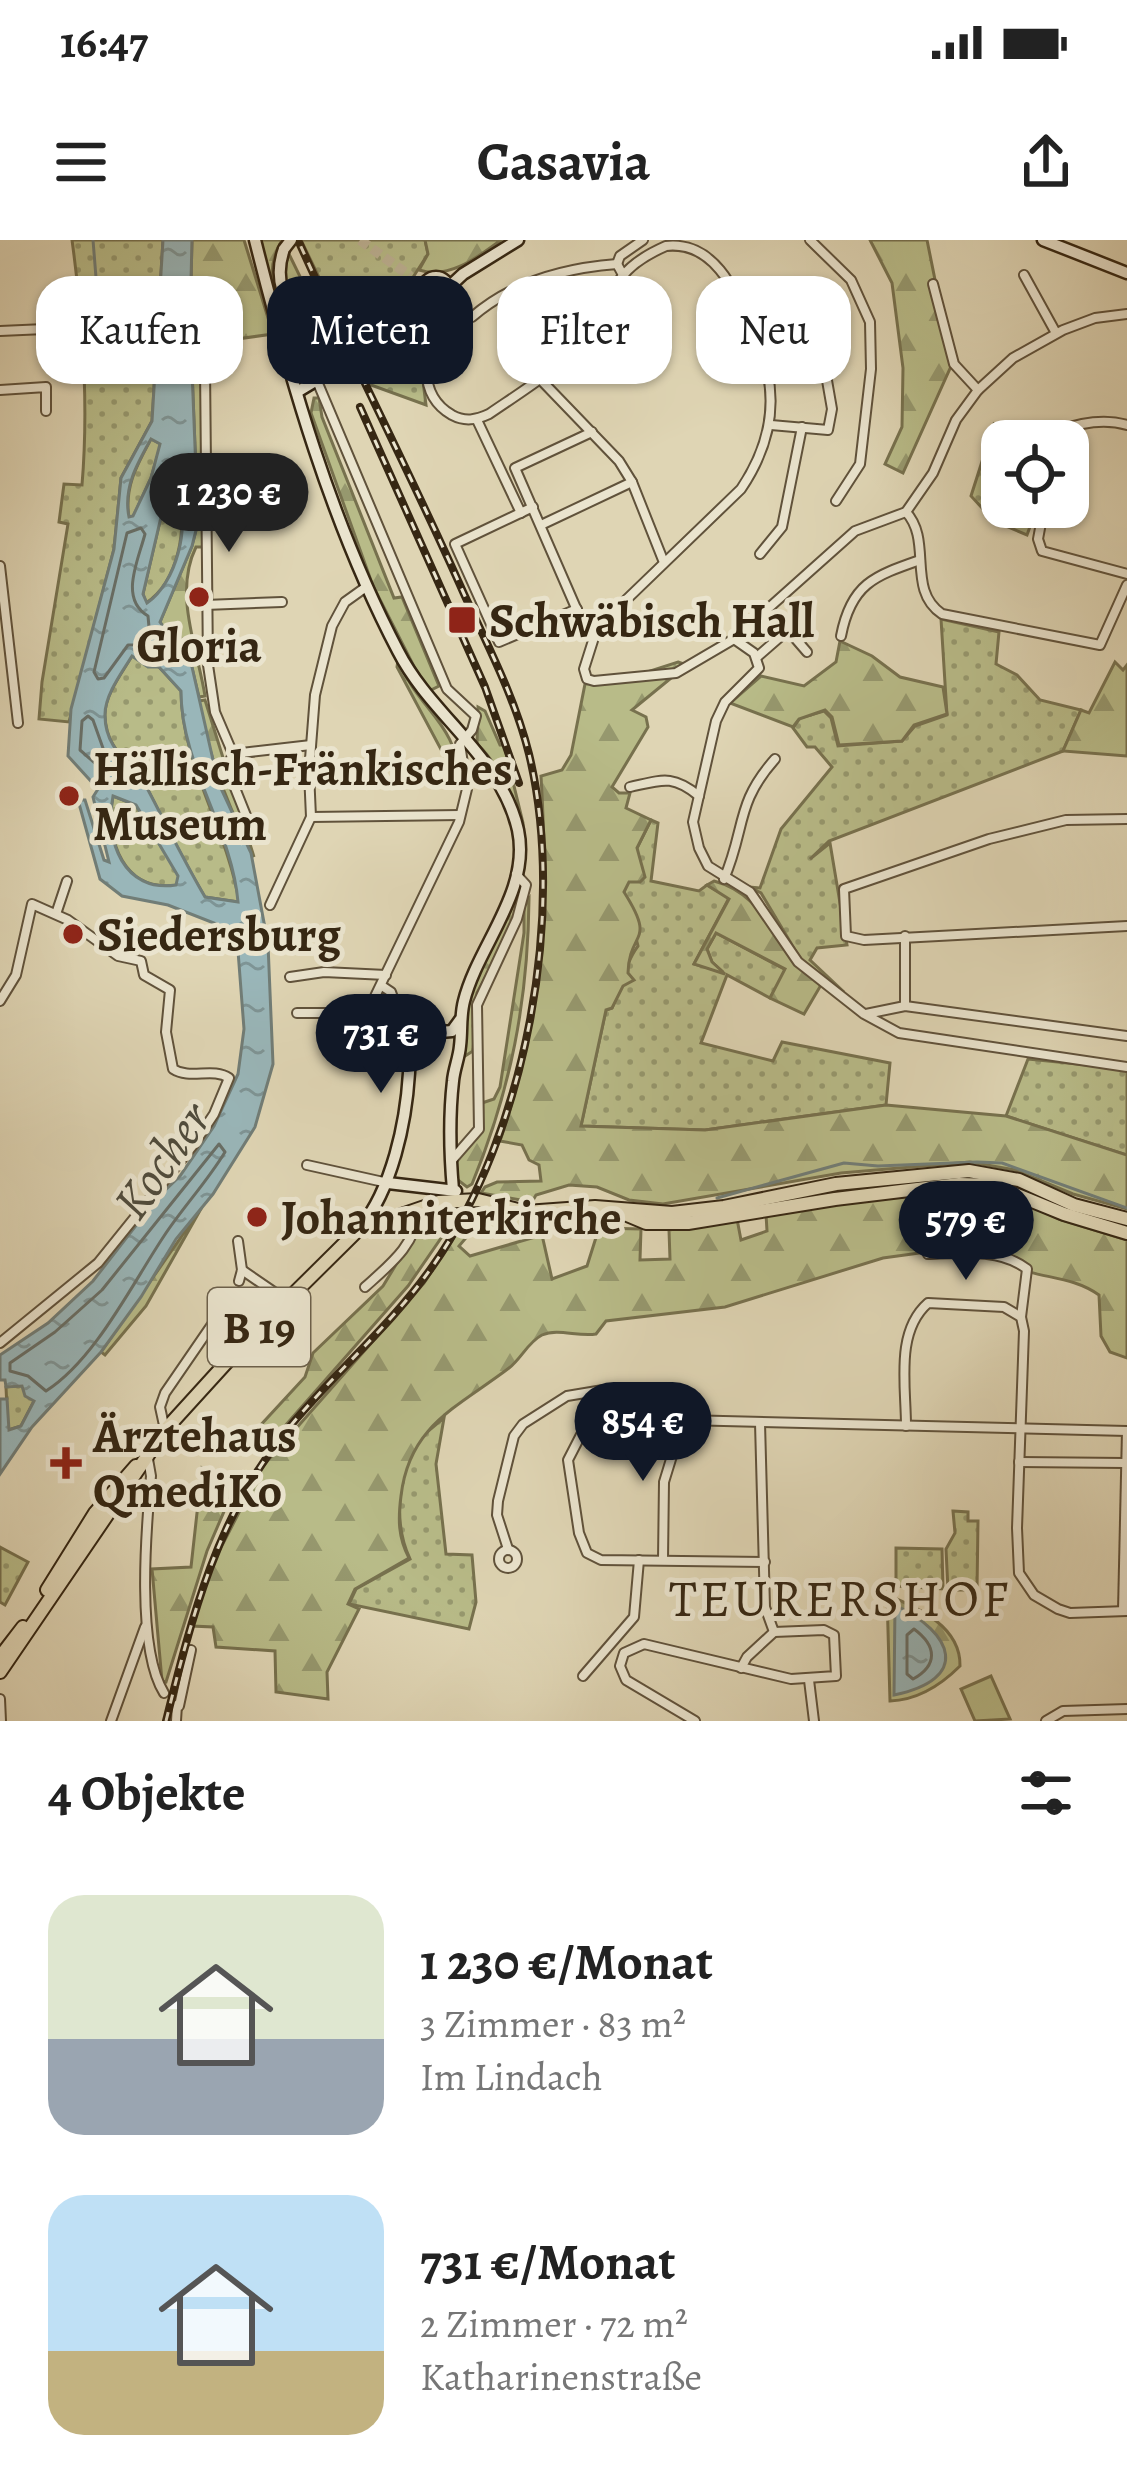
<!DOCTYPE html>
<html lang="de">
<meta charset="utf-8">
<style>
:root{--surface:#fff;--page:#f6f6f6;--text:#222;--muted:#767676;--accent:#111827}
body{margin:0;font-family:Alegreya,serif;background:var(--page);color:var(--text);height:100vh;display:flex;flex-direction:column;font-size:45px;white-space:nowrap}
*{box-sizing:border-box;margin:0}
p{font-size:39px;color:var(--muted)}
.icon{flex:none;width:66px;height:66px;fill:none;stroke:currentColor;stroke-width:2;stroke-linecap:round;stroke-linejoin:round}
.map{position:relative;height:1481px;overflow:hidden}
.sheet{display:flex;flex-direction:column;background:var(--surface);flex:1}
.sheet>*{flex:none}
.guide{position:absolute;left:36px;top:36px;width:1056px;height:108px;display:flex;gap:24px}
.controls{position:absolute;left:981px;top:180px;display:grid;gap:24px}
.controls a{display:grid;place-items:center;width:108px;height:108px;border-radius:24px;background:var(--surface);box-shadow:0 3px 9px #0004;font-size:60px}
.price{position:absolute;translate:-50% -102px;padding:0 27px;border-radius:42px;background:var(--accent);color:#fff;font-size:39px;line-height:78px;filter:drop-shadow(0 3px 6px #0008)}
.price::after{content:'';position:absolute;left:50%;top:72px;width:36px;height:27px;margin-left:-18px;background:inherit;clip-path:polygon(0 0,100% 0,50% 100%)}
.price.active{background:#222;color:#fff}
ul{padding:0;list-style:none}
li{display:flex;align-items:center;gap:36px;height:300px;padding:0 48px}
li span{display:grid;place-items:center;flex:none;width:336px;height:240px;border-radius:36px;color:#555}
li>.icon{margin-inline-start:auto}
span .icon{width:144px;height:144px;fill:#fffc;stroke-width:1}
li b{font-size:51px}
h2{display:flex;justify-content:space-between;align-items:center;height:144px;padding:0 48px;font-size:51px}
.tag{padding:0 42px;border-radius:36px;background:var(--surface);box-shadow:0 3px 9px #0004;font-size:42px;line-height:108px}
.tag.active{background:var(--accent);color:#fff}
.status{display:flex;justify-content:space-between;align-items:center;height:84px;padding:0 60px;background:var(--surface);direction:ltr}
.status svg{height:33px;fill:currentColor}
header{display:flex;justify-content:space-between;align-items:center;height:156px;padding:0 48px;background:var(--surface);font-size:54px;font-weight:700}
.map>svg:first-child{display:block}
</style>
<div class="status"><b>16:47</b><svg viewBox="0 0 49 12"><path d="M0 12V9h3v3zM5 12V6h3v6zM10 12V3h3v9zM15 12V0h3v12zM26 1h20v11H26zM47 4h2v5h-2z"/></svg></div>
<header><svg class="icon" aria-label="menu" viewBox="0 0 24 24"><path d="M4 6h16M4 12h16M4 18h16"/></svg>Casavia<svg class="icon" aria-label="share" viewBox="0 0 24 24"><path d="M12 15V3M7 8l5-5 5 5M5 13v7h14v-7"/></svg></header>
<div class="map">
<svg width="1127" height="1481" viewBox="0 0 1127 1481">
<defs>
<pattern id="grass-dots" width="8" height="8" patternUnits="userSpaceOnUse" patternTransform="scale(3)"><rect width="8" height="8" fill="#b8bb88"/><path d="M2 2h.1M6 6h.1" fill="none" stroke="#96986e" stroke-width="1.8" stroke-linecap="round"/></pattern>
<pattern id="forest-firs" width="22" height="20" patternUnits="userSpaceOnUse" patternTransform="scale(3)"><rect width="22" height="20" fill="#b8bb88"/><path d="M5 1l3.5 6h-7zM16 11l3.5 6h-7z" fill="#96986e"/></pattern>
<pattern id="water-ripples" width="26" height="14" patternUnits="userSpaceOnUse" patternTransform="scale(3)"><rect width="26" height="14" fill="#99b6b9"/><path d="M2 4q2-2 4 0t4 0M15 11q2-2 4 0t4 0" fill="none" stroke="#7e9495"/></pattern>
</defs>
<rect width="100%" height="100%" fill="#dfd5b4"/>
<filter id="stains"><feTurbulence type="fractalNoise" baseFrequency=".00167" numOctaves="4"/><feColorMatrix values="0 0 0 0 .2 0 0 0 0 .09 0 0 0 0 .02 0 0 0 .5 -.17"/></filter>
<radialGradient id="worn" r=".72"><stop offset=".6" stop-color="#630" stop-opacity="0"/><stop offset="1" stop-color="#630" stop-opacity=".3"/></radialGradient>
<g fill="url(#grass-dots)" stroke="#77714e" stroke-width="3">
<path d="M72,0H163L152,181L121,238L114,309L69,482L39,479L42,442L68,284L59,282L64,244L82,245C89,163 83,81 72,0Z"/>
<polygon points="301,0 425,0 428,14 408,45 426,65 431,77 420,117 426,165 371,145"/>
<polygon points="994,184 1025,201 1002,201 1002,267 1037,267 1027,295 994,281 971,256"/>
<path d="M151,199L161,204L151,238L133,277L129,278C124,247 137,225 151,199Z"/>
<path d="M177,252C189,286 178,342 146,363L143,354L161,277Z"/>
<polygon points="941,379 999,392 996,424 1017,435 1040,460 1081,470 1063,511 829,601 810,619 830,603 847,705 817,708 810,720 844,752 801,720 761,653 749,647 760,648 781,589 832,527 815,507 807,507 793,488 800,478 824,471 831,478 838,506 902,501 915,486 947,475"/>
<path d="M132,416L159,427L181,451C181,523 228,591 239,662L205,657C184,622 166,585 147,548C134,524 106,512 105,476C104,456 122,433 132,416Z"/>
<path d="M113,556L136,565L179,636L177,645C124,653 105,601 113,556Z"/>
<path d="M651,580L658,583L651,641L699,651L707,645L729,658L694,724L723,732L712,722L707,709L716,693L786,730L770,758L727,735L701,803L773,821L782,802L890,823L886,865L705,890L581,886L606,770L612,768C622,747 625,723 638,706L624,652L637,608Z"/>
<polygon points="521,642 524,645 508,695 477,753 473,811 465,816 464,777 469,754"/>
<polygon points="1028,819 1127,829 1127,915 1006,876"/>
<polygon points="22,1145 34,1161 21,1186 8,1190 6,1147"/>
<path d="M444,1178L436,1224L446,1314L472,1315L476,1362L469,1389L349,1364L356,1349L410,1319C394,1285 397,1239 416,1205C422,1194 435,1186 444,1178Z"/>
<polygon points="953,1271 968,1272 968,1281 978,1281 977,1350 948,1350 946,1309 955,1293"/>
<polygon points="0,1307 28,1322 5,1365 0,1362"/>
<polygon points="896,1308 942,1309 943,1349 896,1346"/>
</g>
<g fill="url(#forest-firs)" stroke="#77714e" stroke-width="3">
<path d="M192,0H244L273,94L201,104L204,307H196C173,354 198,410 205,456L199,457L192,428L160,382L192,306L198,282L190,80Z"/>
<path d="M261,0H282C255,46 289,76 311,115L314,125L308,133C281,118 267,31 261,0Z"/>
<path d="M425,0H501C478,17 449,40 419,30L428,14Z"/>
<polygon points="870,0 927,0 952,124 903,233 885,224 902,187 903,128 892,43"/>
<path d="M289,14L309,55L305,73L320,105C305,80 272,44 289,14Z"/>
<polygon points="314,158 319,158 322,177 394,358 402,357 439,446 427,452 373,346 311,173"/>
<polygon points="840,401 872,416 900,437 943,447 947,474 914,485 902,501 839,505 832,477 825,470 799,479 793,487 730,463 761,436 804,446 836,422"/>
<path d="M398,420C419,472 458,481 460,545L397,427Z"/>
<path d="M678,422L687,425L632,470L646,477L648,487L612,547L619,553H630L626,568L651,580L637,608L645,637L640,642H629L624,652C657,704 629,690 628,733L634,740L623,746L612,768L606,770L581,886L705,890L886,865L1006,876L1127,915V969L1073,954L1015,930L970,922L841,933L663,964L629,960L597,947L569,945L536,955L532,962L481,953L485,947L497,942L541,941L539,925L529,920L522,905L500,901C542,777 549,666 541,536L562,530L571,515L585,444L640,439L647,432Z"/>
<polygon points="1115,422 1123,430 1127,425 1127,516 1063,511 1081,470 1089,473"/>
<path d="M205,460L254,617C228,567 208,517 199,461Z"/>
<path d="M478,467L485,471L500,505H504L523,583L525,614C515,576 507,531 477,504Z"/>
<path d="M714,641C769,655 774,711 821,745L804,774L770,758L785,729L716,693L707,709L712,722L725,734L694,724L729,659L707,645Z"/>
<path d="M529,659C528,761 511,849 472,944L467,947L454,937V922L476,898L482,863L494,859L500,847L524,693V667Z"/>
<path d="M982,950L1002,952L1059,979L1127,1000V1118L1110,1112L1101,1096L1099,1055C1055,1024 1005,1051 983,983H924L927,1012L883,1018L725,1067L606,1081L596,1094C578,1097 558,1088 542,1095C528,1102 521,1119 509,1128C458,1167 409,1185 401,1256C398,1279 398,1297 409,1318L355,1349L348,1364L359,1369L327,1432L328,1459L276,1452L275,1411L216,1407L213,1387L192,1386L214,1321L263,1226L424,1043L472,970L486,974L459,1006L470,1016L542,995L552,1039L587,1026L599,988L641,989L640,1020L670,1019L669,990L737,979L741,1000L767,991L766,974L839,962Z"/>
<polygon points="202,967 146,1066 105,1115 101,1112"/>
<polygon points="457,975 408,1046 262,1212 244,1203 305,1137 313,1113 383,1046 425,977"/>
<polygon points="202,1228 235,1246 207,1311 166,1442 162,1441 152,1329 191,1327"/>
<path d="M887,1355C919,1368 961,1387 960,1426C940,1446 918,1460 890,1461Z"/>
</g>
<polygon fill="#b8bb88" stroke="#77714e" stroke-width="3" points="991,1436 1010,1479 975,1481 961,1449"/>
<g fill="url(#water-ripples)" stroke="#717d77" stroke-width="3" fill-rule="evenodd">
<path d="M163,0H192L190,80L198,282L192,306L160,382L192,427L218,542L251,613L268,704L273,824L255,887L213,954L176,999L141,1057L101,1112L32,1187L0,1234V1159H7L9,1190L21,1186L34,1161L25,1156L22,1146L6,1147L5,1140H0V1115L48,1083L93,1041L158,957L180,936L214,886L238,834L244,789L238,711L219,685L168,665L122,656L100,639L78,560H85L104,620L109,622L93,557L98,549L68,516L71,469L114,309L121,238L152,181ZM151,199L160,204L151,238L133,276L129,277C123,248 137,224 151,199ZM176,254C192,283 176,344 147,363L143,354L161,277ZM132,416L148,427H159L181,451C181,526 232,589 238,662L205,657C184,621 166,584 147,548C134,525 105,511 105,476C104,456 122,432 132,416ZM113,556L136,565L178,636L176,645C124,653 104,601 113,556Z"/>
<path d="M895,1365C954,1393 971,1439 894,1455Z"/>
</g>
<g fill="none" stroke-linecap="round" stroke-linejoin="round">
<g stroke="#686e66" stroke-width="3">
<path d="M141,288L145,294C138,321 119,359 148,376L149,387L163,411L154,415L141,405H128L104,438L98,439L94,432L127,293Z"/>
<polygon points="88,476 93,480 109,525 105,532 80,510 82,481"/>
<path d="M219,904L225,912C207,942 183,967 164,996C132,1044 95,1120 46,1151L28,1136L10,1131V1123L55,1092L102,1050Z"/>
<path d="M914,1389C937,1406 938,1425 913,1439L907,1434V1395Z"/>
</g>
<g stroke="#717d77" stroke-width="3">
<polyline points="93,0 97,50"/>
<polyline points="717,958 844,923 878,926 977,922 1002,923 1127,968"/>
</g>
<polyline stroke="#bdb294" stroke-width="10" stroke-dasharray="10 5" stroke-linecap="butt" points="360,0 410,36"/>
<defs>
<g id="street">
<polyline points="810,0 851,40 870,82 871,129 860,224 836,261"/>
<polyline points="617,24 620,16 643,0"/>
<polyline points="1024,35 1056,93"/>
<polyline points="933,44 954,124 978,150"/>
<path d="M441,61C431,99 409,150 452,175C465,182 476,180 489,174C521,152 557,130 584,101C600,83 607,57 621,38C632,23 650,13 666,6C721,0 740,65 757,101C781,154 772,203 741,249L597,388L584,429L587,439L594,441L676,433L734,399L855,291L906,272L933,233L956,180L978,150L1013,118L1063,90L1095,78L1127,74"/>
<path d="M472,77C512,42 565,28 617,24L623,35"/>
<polyline points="0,91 45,89"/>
<polyline points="205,128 208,425 215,472 233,514 227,528 249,583"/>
<polyline points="540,139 619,221 632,242 663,320"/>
<polyline points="0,150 46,147 46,171"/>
<polyline points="477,180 521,273"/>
<polyline points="771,185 828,190 832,169 818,89"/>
<polyline points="592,192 515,228 583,384 597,388"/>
<path d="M1041,201C1063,185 1100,177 1127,185"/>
<polyline points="533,267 455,304 499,402 577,369"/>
<polyline points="1044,267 1038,299 1042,311 1127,334"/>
<path d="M906,272C933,301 906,350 942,374L1100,405L1127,345"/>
<polyline points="541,285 632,242"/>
<polyline points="760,314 782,287 802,187"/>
<polyline points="0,326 18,483"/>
<polyline points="205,365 282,362"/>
<path d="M841,396C851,344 874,336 920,320"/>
<polyline points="734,399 754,413 759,428 725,462 716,481 693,582 699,608 708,626 750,652 798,722 864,774 899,793 1127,827"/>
<polyline points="757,417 788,390 807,412"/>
<polyline points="233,514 311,505"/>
<path d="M630,547C662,540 672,534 699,556"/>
<polyline points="311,577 460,575"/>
<polyline points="1127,579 1066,580 989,599 844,649 846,696 864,700 1127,686"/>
<path d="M724,639C746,588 735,564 775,519"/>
<polyline points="270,665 311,577 309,532 315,455 332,386 345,362 366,347"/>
<polyline points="56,674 67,641"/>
<polyline points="290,737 324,732 386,735"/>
<polyline points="382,746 391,752 406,794"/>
<path d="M0,761L16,735L32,664L68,680L118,716L141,721L144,735L170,750L166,792L173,829C190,840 213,827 229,838L214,874L194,904L98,1023L0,1103"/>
<polyline points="905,766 905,696"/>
<polyline points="297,773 367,773 459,582 467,549 460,504 472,490 476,476 447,449 317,141"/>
<polyline points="866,774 905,766 1127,796"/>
<polyline points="452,920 479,889 477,765 517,679 526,645 516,634"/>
<polyline points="307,925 388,943"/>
<polyline points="238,1001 242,1030 239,1041"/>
<path d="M928,1014C959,1013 1000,1008 1027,1029L1021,1077"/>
<polyline points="242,1030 274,1052"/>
<path d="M365,1047C393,1022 414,1006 421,967"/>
<polyline points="603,1152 568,1220 579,1293 587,1313 601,1320 765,1322"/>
<path d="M906,1186C906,1145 895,1092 928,1063L1004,1067L1021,1077L1024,1091L1017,1288L1019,1333L1034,1355L1058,1369L1070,1373L1127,1371"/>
<polyline points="165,1190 160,1167 165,1153 233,1054"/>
<path d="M148,1219L151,1236C146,1290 136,1408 164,1453"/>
<polyline points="1019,1222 1125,1223"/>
<polyline points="508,1309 497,1275 498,1261 514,1196 523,1184 567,1156 603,1150 631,1154 683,1180 1127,1191"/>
<circle cx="508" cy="1319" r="9"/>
<polyline points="663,1319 664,1242 683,1180"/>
<polyline points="1123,1371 1127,1191"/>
<polyline points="741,1428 747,1417 774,1392"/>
<polyline points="583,1436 634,1377 639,1320"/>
<polyline points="809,1440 814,1481"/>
<polyline points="0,1459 1,1481"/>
<polyline points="179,1466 191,1410"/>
<polyline points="111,1481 145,1387"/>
<polyline points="176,1481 177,1465"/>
<polyline points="695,1481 626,1440 620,1426 624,1413 644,1404 791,1439 836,1436 834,1395 824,1390 774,1392 765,1367 760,1183"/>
<polyline points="1046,1481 1063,1471 1127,1469"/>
</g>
<g id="secondary">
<path d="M255,0C290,139 331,283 398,411C431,476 501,516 518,590C531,652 478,705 464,761C460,776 462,790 460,806C459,818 454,829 453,841C449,876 450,916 453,950"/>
<polyline points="1043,0 1127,33"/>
<path d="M284,9C266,59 309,83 322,126L317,140L297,152"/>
<circle cx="436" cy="50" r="13"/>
<polyline points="448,48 463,34 518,0"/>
<polyline points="388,943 456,951"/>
<path d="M360,988C392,949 406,883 409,833C410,820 404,807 405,795L452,791L460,780"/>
</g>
<g id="primary">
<polyline points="627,975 646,983 688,983 835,959 959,944 993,945 1064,974 1127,993"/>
<polyline points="47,1350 95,1273 136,1226"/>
<polyline points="0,1417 23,1387"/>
<polyline points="0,1432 165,1190 246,1101 358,990 439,962 478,960 526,972 595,967 672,973 724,967 836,944 969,931 1019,940 1074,965 1127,979"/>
</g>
</defs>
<use href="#street" stroke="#60523b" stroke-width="12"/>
<use href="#secondary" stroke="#362713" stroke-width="15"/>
<use href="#primary" stroke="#362713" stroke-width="16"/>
<use href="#street" stroke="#eae4ce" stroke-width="8"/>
<use href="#secondary" stroke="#eae4ce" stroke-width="10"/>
<use href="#primary" stroke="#dfd5b4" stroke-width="12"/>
<defs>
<g id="rail">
<polyline points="360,167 485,447 519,543"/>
<path d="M166,1481C192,1376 217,1276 287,1190C333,1134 390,1087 432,1027C526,895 567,672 529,514C515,458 488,406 464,354C411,234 351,119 298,0"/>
</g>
</defs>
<use href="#rail" stroke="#362713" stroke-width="8"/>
<use href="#rail" stroke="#eae4ce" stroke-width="3" stroke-dasharray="9" stroke-linecap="butt"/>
<defs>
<polyline id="secondary-bridge" points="284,9 291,0"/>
</defs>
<use href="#secondary-bridge" stroke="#362713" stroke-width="15" stroke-linecap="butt"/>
<use href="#secondary-bridge" stroke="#eae4ce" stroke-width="10"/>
</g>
<g fill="#8f2418" stroke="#eae4ce" stroke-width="4.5">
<circle cx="199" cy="357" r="12"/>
<rect x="447" y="365" width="30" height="30" rx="6"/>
<circle cx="69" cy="556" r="12"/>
<circle cx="73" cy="694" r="12"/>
<circle cx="257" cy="977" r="12"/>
<path d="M60 1205h12v12h12v12h-12v12h-12v-12h-12v-12h12z"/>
</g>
<g text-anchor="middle" stroke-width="10" stroke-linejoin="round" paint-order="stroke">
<rect fill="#eae4ce" stroke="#6c604b" stroke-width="3" x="208" y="1048" width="102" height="78" rx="9"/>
<g font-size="45" font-weight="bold" fill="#362713">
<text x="259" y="1103">B 19</text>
</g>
<g font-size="48" font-weight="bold" fill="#362713" stroke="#eae4ce" text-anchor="start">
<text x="489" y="397">Schwäbisch Hall</text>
<text x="199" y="422" text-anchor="middle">Gloria</text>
<text x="93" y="545">Hällisch-Fränkisches<tspan x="93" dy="55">Museum</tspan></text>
<text x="97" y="711">Siedersburg</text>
<text x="281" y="994">Johanniterkirche</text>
<text x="93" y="1212">Ärztehaus<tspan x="93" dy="55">QmediKo</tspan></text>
</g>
<g font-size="51" font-style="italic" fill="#4f4b3c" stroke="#eae4ce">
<text transform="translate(161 920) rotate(-55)" y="18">Kocher</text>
</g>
<g font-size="51" letter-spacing="3" fill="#362713" stroke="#eae4ce">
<text x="840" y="1376">TEURERSHOF</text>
</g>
</g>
<rect width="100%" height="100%" filter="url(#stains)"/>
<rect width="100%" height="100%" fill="url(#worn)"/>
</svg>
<div class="controls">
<a><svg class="icon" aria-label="locate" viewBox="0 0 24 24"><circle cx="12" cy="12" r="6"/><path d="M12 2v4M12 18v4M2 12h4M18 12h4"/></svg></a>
</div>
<b class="price active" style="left:229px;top:315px">1 230 €</b>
<b class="price" style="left:381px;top:856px">731 €</b>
<b class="price" style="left:966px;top:1043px">579 €</b>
<b class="price" style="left:643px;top:1244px">854 €</b>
<div class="guide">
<a class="tag">Kaufen</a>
<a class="tag active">Mieten</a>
<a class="tag">Filter</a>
<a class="tag">Neu</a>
</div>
</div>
<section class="sheet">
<h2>4 Objekte<svg class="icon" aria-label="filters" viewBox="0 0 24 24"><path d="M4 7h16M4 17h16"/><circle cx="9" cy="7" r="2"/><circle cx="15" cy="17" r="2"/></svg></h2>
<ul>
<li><span style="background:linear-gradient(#dfe7d0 60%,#9aa5b1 0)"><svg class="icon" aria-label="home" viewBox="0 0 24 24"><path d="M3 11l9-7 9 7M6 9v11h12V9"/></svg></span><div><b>1 230 €/Monat</b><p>3 Zimmer · 83 m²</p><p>Im Lindach</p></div></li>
<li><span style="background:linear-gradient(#bfe0f5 65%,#c2b280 0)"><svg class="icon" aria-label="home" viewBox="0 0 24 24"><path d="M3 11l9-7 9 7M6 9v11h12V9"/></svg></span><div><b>731 €/Monat</b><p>2 Zimmer · 72 m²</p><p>Katharinenstraße</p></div></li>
</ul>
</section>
